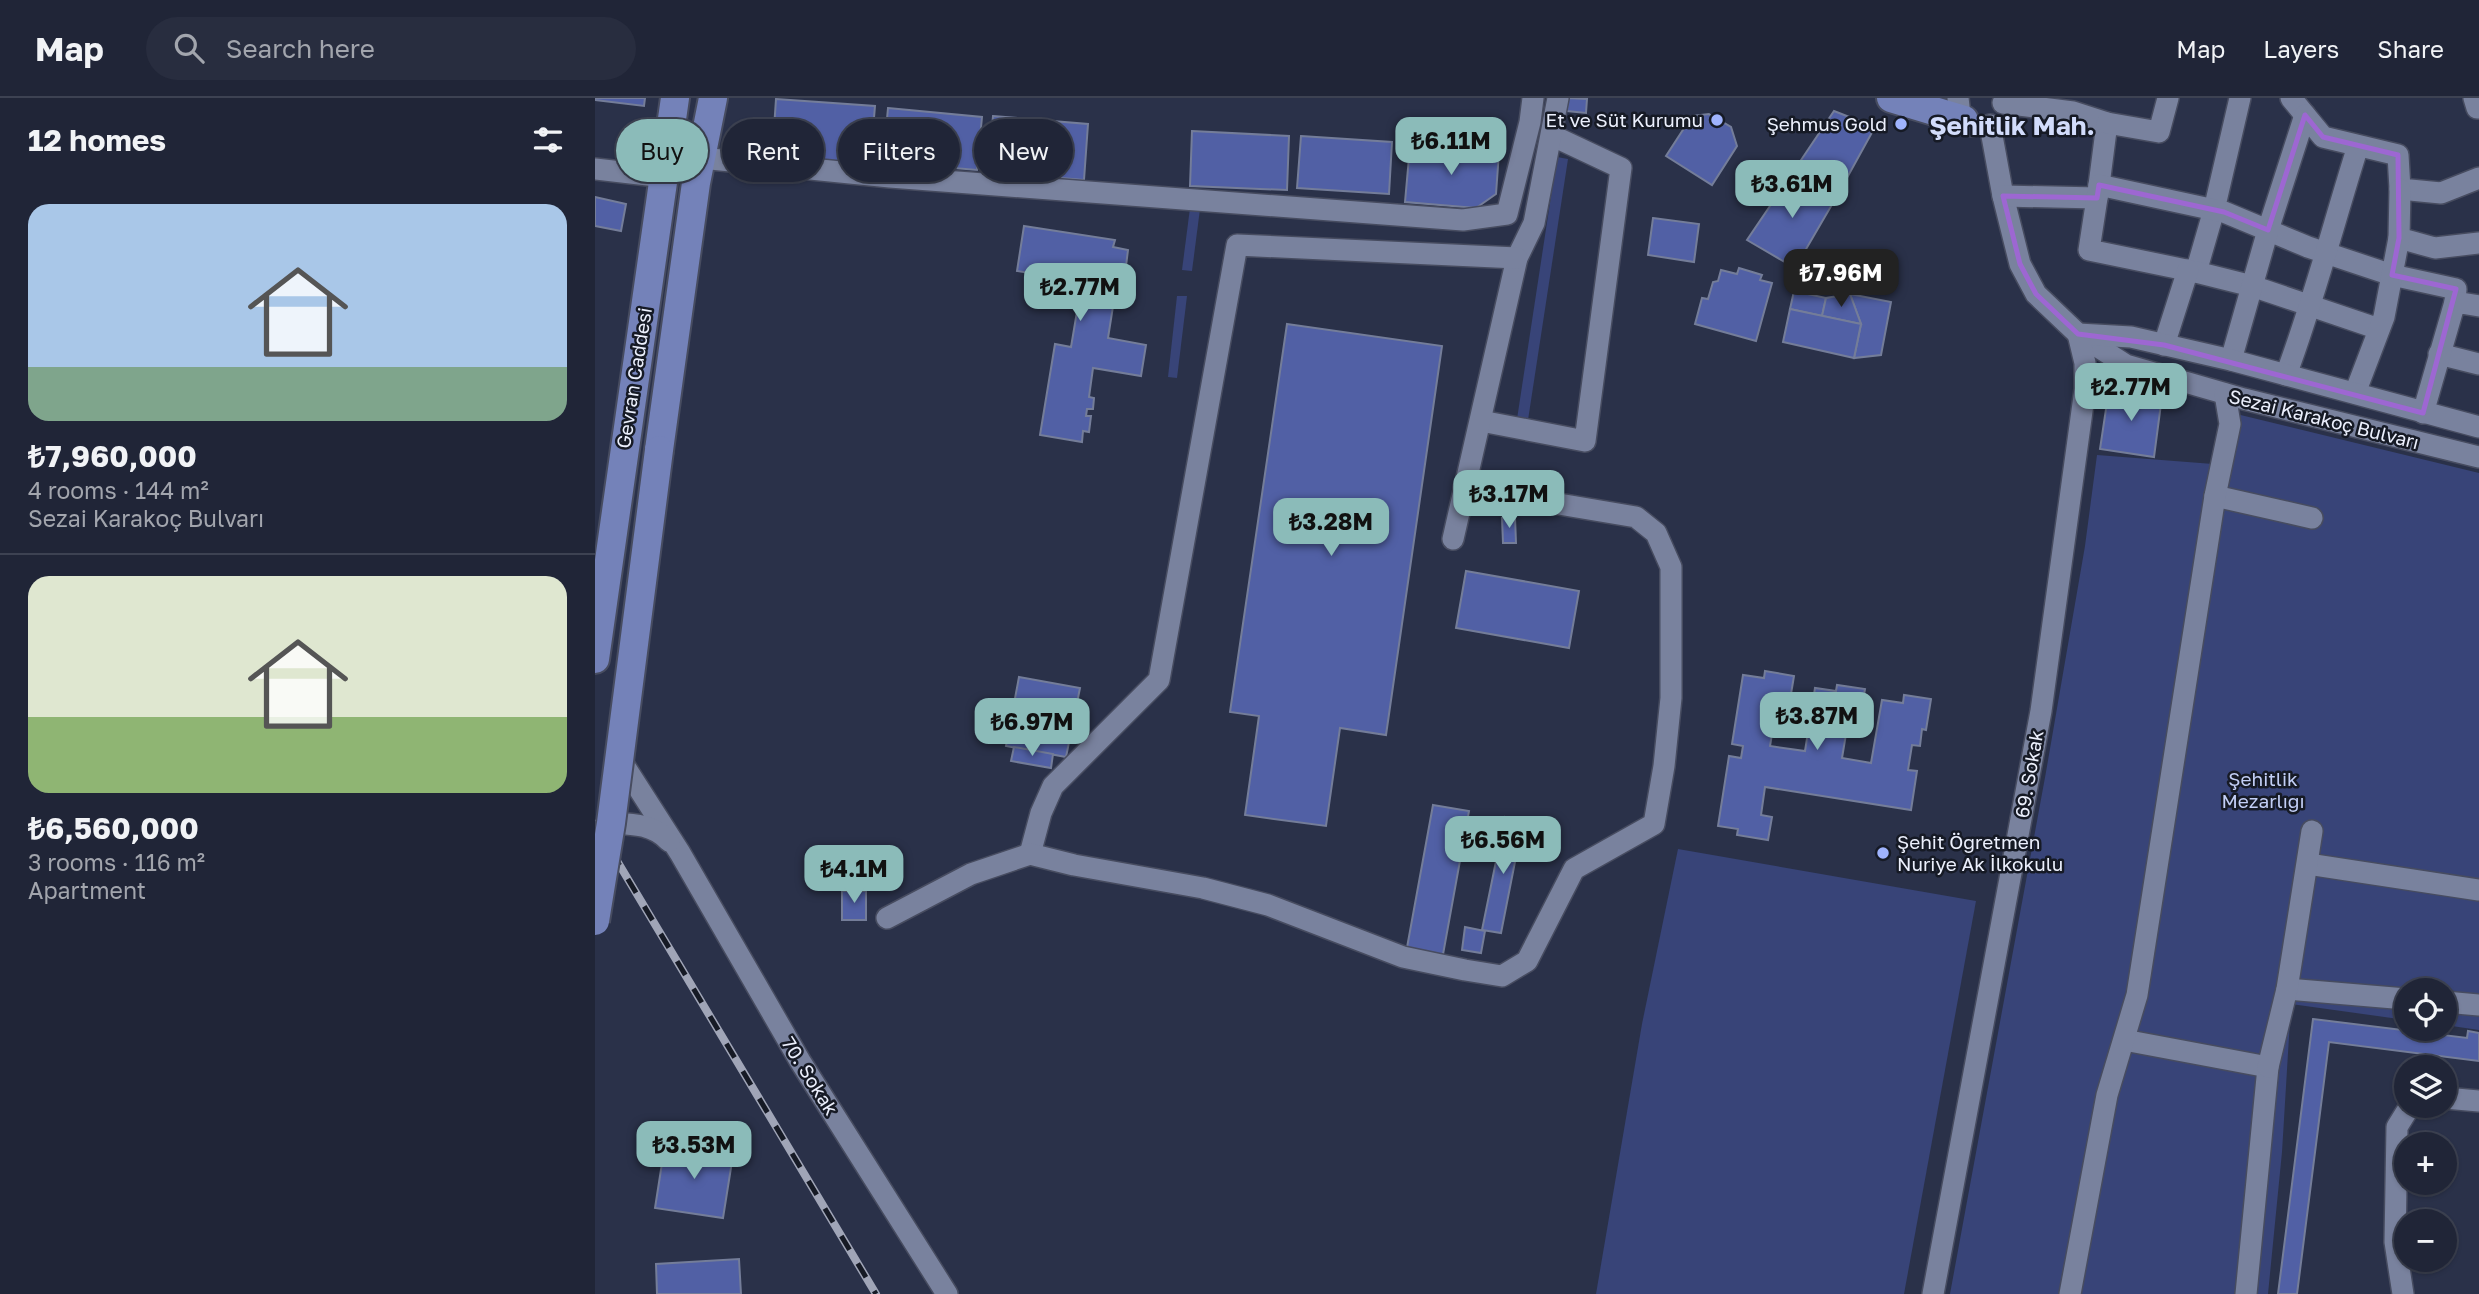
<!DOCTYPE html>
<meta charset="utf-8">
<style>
:root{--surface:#202537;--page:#282d3f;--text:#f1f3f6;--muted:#a2a5ad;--line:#3d4252;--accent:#8bbbb9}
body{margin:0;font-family:"Golos Text",sans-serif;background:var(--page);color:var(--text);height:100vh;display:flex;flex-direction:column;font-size:26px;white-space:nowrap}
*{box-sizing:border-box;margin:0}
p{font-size:23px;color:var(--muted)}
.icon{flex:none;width:38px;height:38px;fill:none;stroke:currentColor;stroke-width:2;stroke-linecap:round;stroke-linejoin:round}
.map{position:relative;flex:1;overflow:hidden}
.side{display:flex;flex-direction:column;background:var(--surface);width:595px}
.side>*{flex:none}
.top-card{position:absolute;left:21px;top:21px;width:665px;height:63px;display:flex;gap:14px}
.controls{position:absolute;left:1799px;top:880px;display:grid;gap:14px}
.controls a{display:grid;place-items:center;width:63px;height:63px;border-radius:50%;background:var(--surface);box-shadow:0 2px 5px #0004,0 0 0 2px var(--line);font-size:35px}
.price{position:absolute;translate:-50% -60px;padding:0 16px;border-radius:14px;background:var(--accent);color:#111;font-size:23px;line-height:46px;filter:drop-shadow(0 2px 4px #0008)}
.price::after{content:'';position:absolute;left:50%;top:42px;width:21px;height:16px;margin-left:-10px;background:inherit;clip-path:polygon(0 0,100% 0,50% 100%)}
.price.on{background:#222;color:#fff}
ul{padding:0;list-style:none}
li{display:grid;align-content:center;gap:14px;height:371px;padding:0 28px}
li+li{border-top:2px solid var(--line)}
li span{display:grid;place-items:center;height:217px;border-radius:21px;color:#555}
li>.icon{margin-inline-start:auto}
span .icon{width:126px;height:126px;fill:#fffc;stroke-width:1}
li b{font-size:30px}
h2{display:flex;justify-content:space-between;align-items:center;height:84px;padding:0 28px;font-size:30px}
.chip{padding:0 24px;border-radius:32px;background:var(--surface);box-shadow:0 2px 5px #0004,0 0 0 2px var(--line);font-size:24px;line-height:63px}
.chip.on{background:var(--accent);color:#111}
header{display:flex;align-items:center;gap:42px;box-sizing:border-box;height:98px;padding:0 35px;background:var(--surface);border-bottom:2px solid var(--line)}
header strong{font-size:33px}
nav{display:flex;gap:38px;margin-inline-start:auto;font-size:24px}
.search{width:490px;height:63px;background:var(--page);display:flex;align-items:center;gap:18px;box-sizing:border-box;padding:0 24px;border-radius:38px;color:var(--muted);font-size:26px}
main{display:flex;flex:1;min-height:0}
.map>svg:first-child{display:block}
</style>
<header>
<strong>Map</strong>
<div class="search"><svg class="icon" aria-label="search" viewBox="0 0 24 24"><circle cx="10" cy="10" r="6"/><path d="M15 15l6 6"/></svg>Search here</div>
<nav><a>Map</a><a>Layers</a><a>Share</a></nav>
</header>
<main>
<section class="side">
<h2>12 homes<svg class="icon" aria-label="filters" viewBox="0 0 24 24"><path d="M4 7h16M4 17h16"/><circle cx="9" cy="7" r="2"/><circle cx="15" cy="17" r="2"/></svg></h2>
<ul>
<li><span style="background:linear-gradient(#a9c7e8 75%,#7fa58c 0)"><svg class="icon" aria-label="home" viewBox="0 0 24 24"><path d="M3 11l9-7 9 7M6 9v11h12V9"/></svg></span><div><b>₺7,960,000</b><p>4 rooms · 144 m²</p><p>Sezai Karakoç Bulvarı</p></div></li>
<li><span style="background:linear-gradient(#dfe7d0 65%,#8fb573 0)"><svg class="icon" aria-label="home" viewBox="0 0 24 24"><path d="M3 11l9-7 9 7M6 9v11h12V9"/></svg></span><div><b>₺6,560,000</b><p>3 rooms · 116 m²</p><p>Apartment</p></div></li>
</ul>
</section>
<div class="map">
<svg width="1884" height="1196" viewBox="0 0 1884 1196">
<rect width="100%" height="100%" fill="#2a3149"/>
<g fill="#384478">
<polygon points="962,59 973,61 933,322 922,321"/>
<polygon points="595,110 605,111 597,173 587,172"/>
<polygon points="582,198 592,198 582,280 573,279"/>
<polygon points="1625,312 1884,375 1884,932 1850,927 1850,892 1811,892 1811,922 1696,906 1687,1054 1673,1196 1355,1196 1451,674 1490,448 1502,357 1618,366"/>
<polygon points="1083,751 1381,803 1309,1196 1001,1196 1047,926"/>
</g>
<g fill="#5160a5" stroke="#747d99" stroke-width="2">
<polygon points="0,0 50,0 49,8 0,2"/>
<polygon points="973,0 992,1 991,15 972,13"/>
<polygon points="181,1 280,8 275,67 177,60"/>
<polygon points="293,10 387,19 382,72 288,64"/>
<polygon points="1239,13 1280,29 1242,98 1196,77"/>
<polygon points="1114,16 1136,29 1142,48 1117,87 1071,58 1097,18"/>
<polygon points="398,18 493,26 489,82 393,74"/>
<polygon points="597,33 694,38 692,92 595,88"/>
<polygon points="706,38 797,44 794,96 702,90"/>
<polygon points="815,48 904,54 901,96 881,110 810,104"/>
<polygon points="1196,77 1242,98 1200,170 1152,142"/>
<polygon points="0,99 31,106 26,133 0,128"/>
<polygon points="1058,120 1104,126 1099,164 1053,157"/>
<polygon points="429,128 520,142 518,149 533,152 529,184 522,183 513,240 551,247 546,278 498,270 494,299 499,300 498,311 492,311 491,318 496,318 494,334 488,333 487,344 445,337 460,246 476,249 487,184 422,173"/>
<polygon points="1144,170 1167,177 1165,182 1177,185 1161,243 1100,226 1107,200 1113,201 1118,184 1123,183 1126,172 1142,176"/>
<polygon points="1199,193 1231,200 1227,218 1195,211"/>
<polygon points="1255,196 1296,204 1286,257 1259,260 1266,226"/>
<polygon points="1255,196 1266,226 1227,218 1231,200"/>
<polygon points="1195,211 1266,226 1259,260 1188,244"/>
<polygon points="692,226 847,248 791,637 745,630 731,728 650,717 664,618 635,614"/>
<polygon points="1514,291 1567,298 1559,359 1505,351"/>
<polygon points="920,419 921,445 908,445 907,420"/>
<polygon points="871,473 984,493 974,550 861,530"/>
<polygon points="1170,573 1199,578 1194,608 1190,608 1187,625 1179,624 1175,648 1210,653 1220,590 1241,593 1242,587 1270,591 1265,621 1261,620 1259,637 1251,636 1247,660 1276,665 1287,602 1308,605 1309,597 1336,601 1331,632 1327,631 1325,648 1317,647 1313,672 1322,673 1316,712 1170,689 1166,717 1177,719 1173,742 1142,737 1143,731 1123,728 1134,658 1146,660 1148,648 1137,646 1148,577 1169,580"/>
<polygon points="424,579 485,590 471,659 411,648"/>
<polygon points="419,649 458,656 456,670 416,663"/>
<polygon points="838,707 874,713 847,862 811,855"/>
<polygon points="910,719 928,723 906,835 887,832"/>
<rect x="247" y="793" width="24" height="29"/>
<polygon points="870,829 890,833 886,855 867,852"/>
<polygon points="1718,921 1872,940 1873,933 1884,935 1884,963 1734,944 1702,1196 1683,1196"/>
<polygon points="70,1046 138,1057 128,1120 60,1110"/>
<polygon points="144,1161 146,1196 62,1196 61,1166"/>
</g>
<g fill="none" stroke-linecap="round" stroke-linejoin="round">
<defs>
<g id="minor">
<polyline points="1363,0 1365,17 1377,28"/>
<polyline points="1696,0 1728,39 1803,57 1805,91 1846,95 1884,80"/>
<polyline points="1879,0 1882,10 1884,10"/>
<polyline points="1408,5 1478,14 1512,25 1504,87"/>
<polyline points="1512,25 1564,34 1573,0"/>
<polyline points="1395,27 1408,98 1425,166 1441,196 1483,236 1531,267 1649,301 1884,359"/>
<polyline points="106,60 295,79 868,122 912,116 935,24 938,0"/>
<polyline points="0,71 70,79"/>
<polyline points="1805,91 1804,140 1840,150 1884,145"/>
<polyline points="1408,98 1502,100"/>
<polyline points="1601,174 1619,112 1645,0"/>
<polyline points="1784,231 1657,188 1601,174 1494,152 1504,87 1629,114 1713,149 1797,177 1861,191 1860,204"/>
<polyline points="1569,247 1593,172"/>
<polyline points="1844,256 1884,266"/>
<polyline points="1636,262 1673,132 1710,17"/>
<path d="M1691,277C1719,202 1739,124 1763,48"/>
<polyline points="1760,295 1789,219 1804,140"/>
<polyline points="1828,315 1860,204 1884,208"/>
<polyline points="886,323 990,343 1026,70 958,38"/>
<polyline points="1620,398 1717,420"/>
<polyline points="858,441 922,160 939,125 963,0"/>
<polyline points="23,658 85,755 205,963 352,1196"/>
<path d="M16,725C38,726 58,726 74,743"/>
<polyline points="435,756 446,715 458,688 564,582 642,147 922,160"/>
<polyline points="1713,766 1884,792"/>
<polyline points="292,820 376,776 435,756 479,767 608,790 673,807 808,859 870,872 907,878 932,863 979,771 1059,726 1069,668 1076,600 1076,469 1061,435 1041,419 869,390"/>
<polyline points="1692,891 1811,901"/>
<polyline points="1850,904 1884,907"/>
<polyline points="1529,942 1673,969 1651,1196"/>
<polyline points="1673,969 1692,891 1717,733"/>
<polyline points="1850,1000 1884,1003"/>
<polyline points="1338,1196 1446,613 1490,291 1490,265 1483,236 1536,239 1636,262 1884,329"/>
<polyline points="1475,1196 1512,997 1542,897 1620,398 1635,326 1630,296"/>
<polyline points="1808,1196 1800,1144 1802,1029 1815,1008"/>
</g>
<g id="major">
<polyline points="1296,0 1369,22"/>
<polyline points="64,352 101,85 118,0"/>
<polyline points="0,561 80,0"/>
</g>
</defs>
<use href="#minor" stroke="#474c60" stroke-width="24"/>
<use href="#major" stroke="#474c60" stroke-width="32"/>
<use href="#minor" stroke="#79829e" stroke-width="21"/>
<use href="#major" stroke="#7482b9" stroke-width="28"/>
<defs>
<polyline id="rail" points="0,726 281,1196"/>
</defs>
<use href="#rail" stroke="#a0a5b7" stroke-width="8"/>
<use href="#rail" stroke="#161a25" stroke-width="5" stroke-dasharray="16" stroke-linecap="butt"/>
<defs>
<polyline id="major-bridge" points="0,823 16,725 64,352"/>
</defs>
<use href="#major-bridge" stroke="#474c60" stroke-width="32" stroke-linecap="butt"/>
<use href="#major-bridge" stroke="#7482b9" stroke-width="28"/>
</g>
<path fill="none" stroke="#9d67d2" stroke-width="5" stroke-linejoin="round" d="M1710,17L1728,39L1803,57L1804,140L1797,177L1861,191L1828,315L1569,247L1483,236L1441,196L1425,166L1408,98L1502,100L1504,87L1629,114L1673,132Z"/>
<g fill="#9fb3fd" stroke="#161a25" stroke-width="2.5">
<circle cx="1122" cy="22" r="7"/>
<circle cx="1306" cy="26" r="7"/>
<circle cx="1288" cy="755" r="7"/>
</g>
<g text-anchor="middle" stroke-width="5" stroke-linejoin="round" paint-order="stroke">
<g font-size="19" fill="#ecf0fd" stroke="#161a25" text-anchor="end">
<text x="1108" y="29">Et ve Süt Kurumu</text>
<text x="1292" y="33">Şehmus Gold</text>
<text x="1302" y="751" text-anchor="start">Şehit Öğretmen<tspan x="1302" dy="22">Nuriye Ak İlkokulu</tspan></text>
</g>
<g font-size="19" fill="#ecf0fd" stroke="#161a25">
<text transform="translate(39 280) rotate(-81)" y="7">Gevran Caddesi</text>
<text transform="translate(1729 321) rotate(14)" y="7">Sezai Karakoç Bulvarı</text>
<text transform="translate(1434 676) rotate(-80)" y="7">69. Sokak</text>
<text transform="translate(215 978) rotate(58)" y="7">70. Sokak</text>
</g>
<g font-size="19" fill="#c3cff6" stroke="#161a25">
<text x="1668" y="688">Şehitlik<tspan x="1668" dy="22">Mezarlığı</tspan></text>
</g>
<g font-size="26" font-weight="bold" fill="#d2dcfb" stroke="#161a25">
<text x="1417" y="37">Şehitlik Mah.</text>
</g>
</g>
</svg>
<div class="controls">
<a><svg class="icon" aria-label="locate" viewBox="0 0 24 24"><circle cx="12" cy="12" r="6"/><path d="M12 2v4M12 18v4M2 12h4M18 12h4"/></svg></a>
<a><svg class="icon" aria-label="layers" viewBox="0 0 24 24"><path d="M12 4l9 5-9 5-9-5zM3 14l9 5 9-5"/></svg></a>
<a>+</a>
<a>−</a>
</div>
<b class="price" style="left:856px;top:79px">₺6.11M</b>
<b class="price" style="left:1197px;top:122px">₺3.61M</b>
<b class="price on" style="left:1246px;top:211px">₺7.96M</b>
<b class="price" style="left:485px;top:225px">₺2.77M</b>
<b class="price" style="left:1536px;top:325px">₺2.77M</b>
<b class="price" style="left:914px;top:432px">₺3.17M</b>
<b class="price" style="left:736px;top:460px">₺3.28M</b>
<b class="price" style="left:1222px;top:654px">₺3.87M</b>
<b class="price" style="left:437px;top:660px">₺6.97M</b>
<b class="price" style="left:908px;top:778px">₺6.56M</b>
<b class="price" style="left:259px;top:807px">₺4.1M</b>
<b class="price" style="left:99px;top:1083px">₺3.53M</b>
<div class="top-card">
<a class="chip on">Buy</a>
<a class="chip">Rent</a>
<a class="chip">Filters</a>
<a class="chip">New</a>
</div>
</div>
</main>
